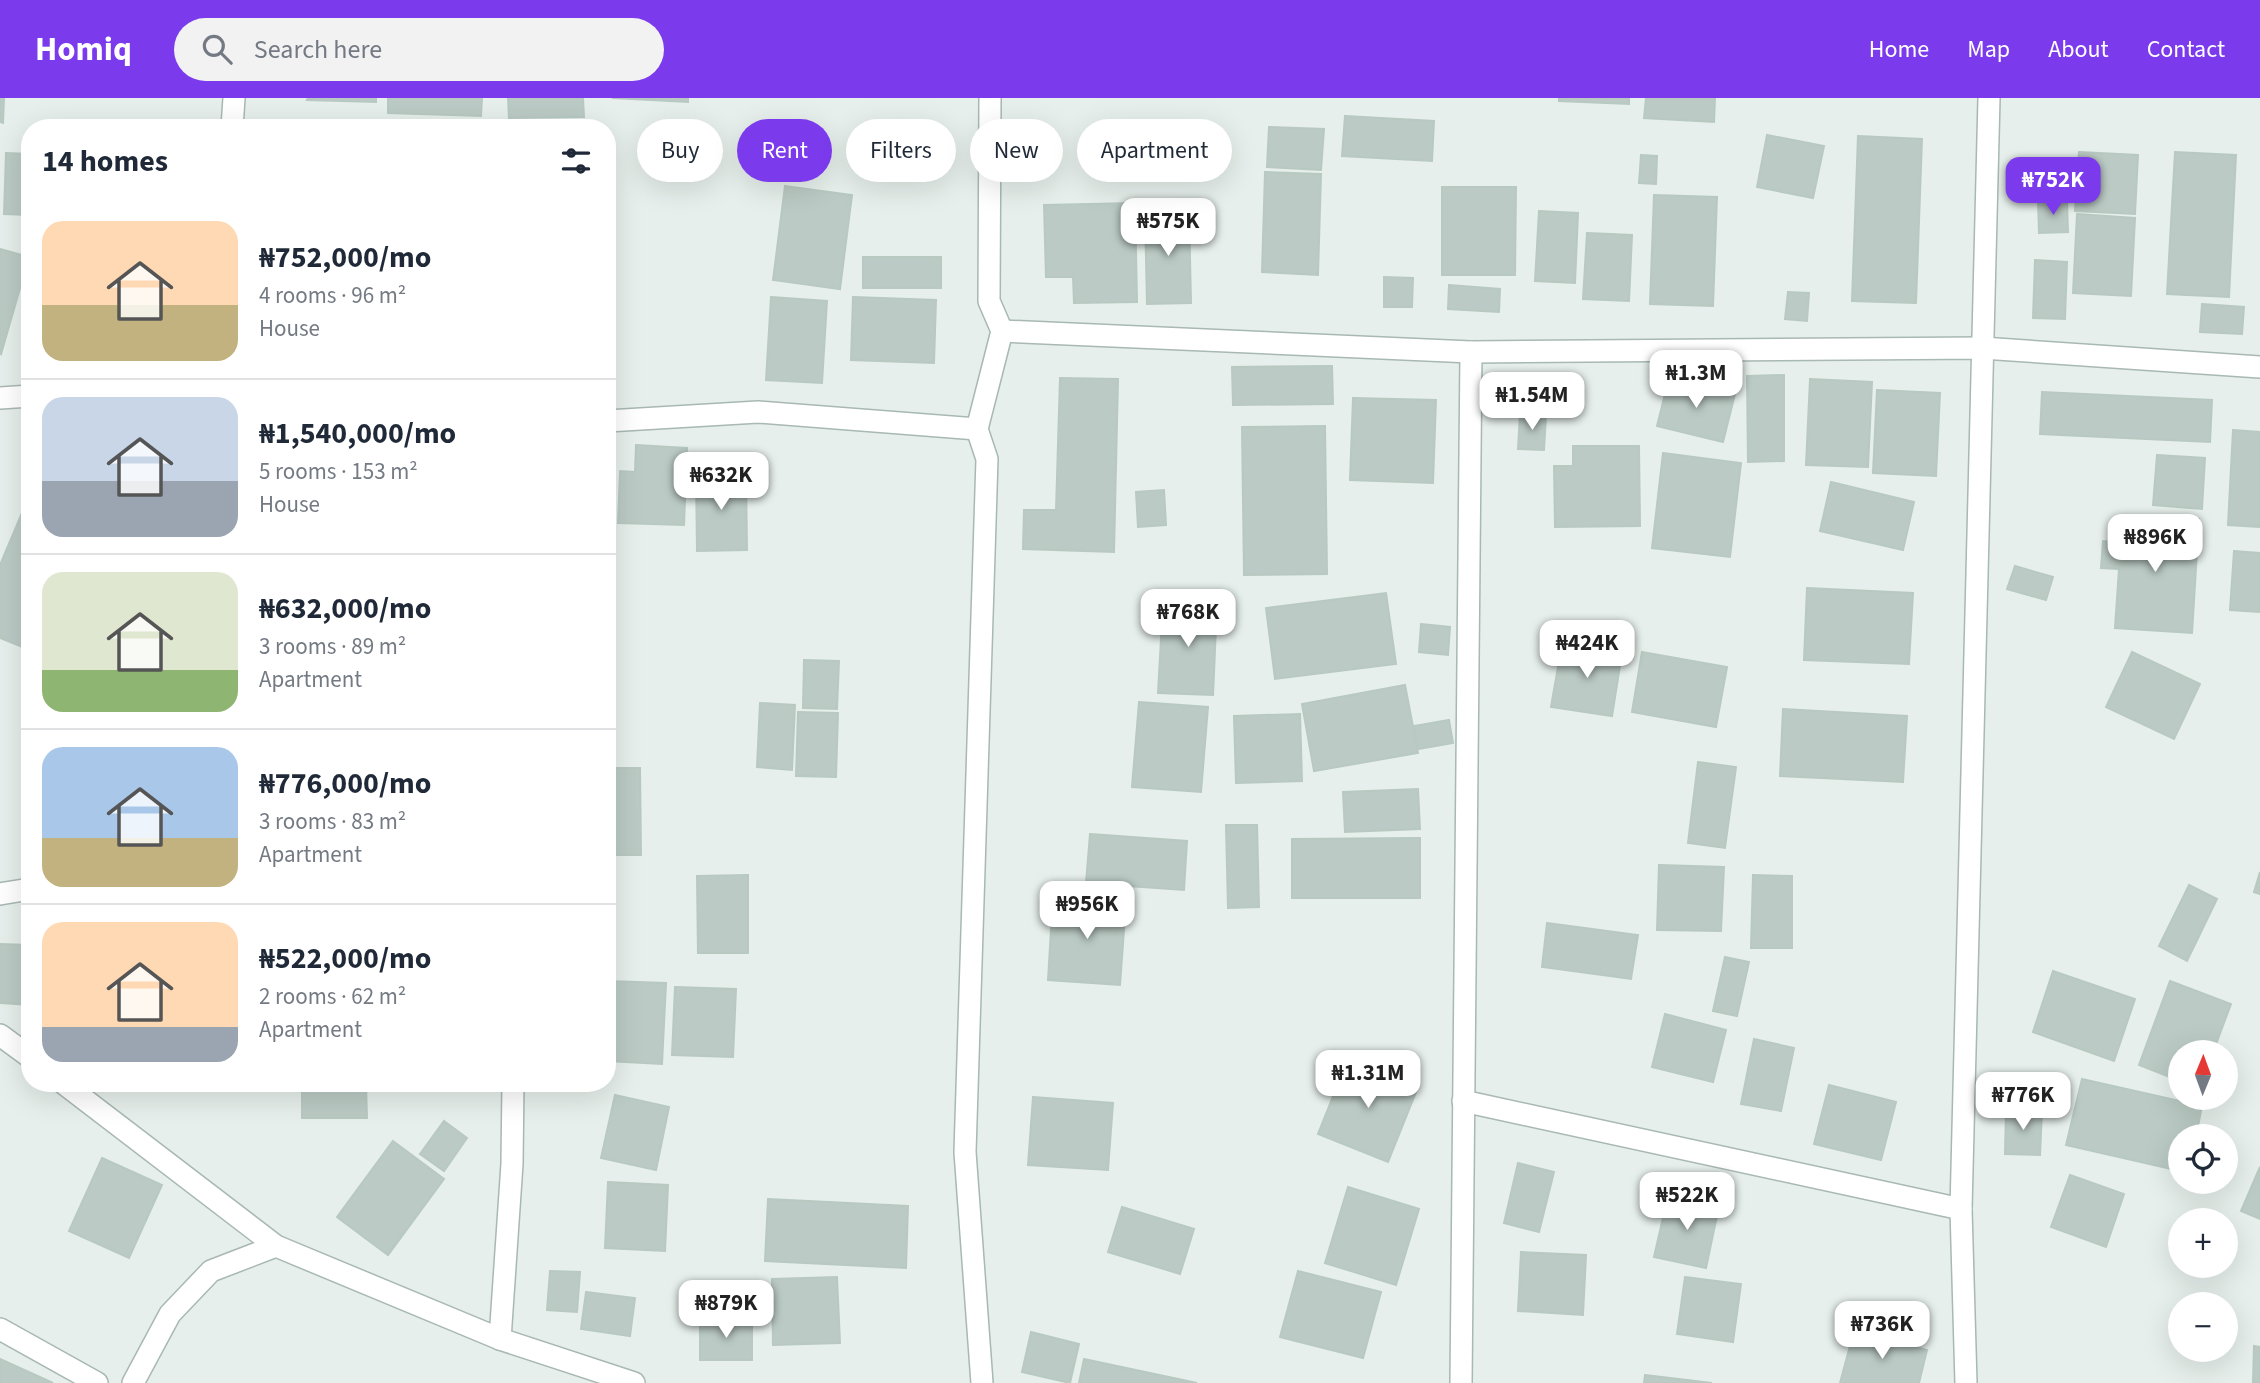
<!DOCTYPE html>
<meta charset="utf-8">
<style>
:root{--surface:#fff;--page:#f2f2f3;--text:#1f2937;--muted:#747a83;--line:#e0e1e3;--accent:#7c3aed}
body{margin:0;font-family:"Source Sans 3",sans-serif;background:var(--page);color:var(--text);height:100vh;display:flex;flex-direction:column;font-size:26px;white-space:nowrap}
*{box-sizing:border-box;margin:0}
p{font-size:23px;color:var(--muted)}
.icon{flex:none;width:38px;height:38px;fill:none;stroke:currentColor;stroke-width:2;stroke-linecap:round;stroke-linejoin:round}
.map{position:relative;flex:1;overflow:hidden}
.details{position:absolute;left:21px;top:21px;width:595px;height:973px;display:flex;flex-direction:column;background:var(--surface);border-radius:28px;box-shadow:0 7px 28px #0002}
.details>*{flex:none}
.top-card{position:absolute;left:637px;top:21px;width:665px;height:63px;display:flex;gap:14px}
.needle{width:46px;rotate:1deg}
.buttons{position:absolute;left:2168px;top:942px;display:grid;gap:14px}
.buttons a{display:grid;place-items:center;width:70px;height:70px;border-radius:50%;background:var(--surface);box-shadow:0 7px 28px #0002;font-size:35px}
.price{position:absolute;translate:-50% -60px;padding:0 16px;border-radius:14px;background:#fff;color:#222;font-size:23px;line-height:46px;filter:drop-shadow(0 2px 4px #0008)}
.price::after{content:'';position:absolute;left:50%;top:42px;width:21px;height:16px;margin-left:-10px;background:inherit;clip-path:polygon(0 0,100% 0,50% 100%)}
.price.selected{background:var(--accent);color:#fff}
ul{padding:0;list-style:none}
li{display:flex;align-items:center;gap:21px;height:175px;padding:0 21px}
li+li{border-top:2px solid var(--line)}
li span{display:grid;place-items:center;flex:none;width:196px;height:140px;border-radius:21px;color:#555}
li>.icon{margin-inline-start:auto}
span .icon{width:84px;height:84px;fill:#fffc;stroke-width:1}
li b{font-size:30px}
h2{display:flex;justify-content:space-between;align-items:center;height:84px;padding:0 21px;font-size:30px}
.pill{padding:0 24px;border-radius:32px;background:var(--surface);box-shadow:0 7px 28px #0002;font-size:24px;line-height:63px}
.pill.selected{background:var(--accent);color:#fff}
header{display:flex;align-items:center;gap:42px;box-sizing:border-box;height:98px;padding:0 35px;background:var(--accent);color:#fff}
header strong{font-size:33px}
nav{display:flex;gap:38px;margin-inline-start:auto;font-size:24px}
.search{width:490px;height:63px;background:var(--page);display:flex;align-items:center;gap:18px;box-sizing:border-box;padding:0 24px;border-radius:38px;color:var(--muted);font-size:26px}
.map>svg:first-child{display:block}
</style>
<header>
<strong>Homiq</strong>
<div class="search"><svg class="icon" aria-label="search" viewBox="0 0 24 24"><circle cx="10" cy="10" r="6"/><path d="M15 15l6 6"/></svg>Search here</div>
<nav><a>Home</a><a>Map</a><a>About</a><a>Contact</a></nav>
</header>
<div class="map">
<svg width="2260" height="1285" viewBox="0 0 2260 1285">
<rect width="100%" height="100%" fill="#e6efeb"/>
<g fill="#bbcac4" stroke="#b8c9c2" stroke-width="2">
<polygon points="0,0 4,0 3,25 0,24"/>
<polygon points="308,0 376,0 376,4 307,2"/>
<polygon points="388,0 482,0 481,18 388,15"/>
<polygon points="508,0 583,0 584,19 509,20"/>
<polygon points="612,0 688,0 688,4"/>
<polygon points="1559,0 1629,0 1629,6 1559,3"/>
<polygon points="1646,0 1715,0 1714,24 1644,20"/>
<polygon points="1345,18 1434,23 1432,63 1342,58"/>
<polygon points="1269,29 1324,31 1321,72 1267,69"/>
<polygon points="1767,37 1824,48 1813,100 1757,89"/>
<polygon points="1858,38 1922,41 1916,205 1852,203"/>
<polygon points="2079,54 2138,57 2135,116 2075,113"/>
<polygon points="2175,54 2236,57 2229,199 2167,196"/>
<polygon points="6,55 30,56 30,117 4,116"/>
<polygon points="1641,57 1657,58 1656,86 1639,85"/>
<polygon points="1265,74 1321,76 1318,177 1262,174"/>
<polygon points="785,88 852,97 840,191 773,182"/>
<polygon points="1442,89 1516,89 1515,177 1442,177"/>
<polygon points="1654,97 1717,99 1713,208 1650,206"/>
<polygon points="2038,103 2067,103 2068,134 2039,135"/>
<polygon points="1135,105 1137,204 1074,205 1073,179 1046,179 1044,107"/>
<polygon points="1539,113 1578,115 1575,185 1535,183"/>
<polygon points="1189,114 1191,205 1147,206 1145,115"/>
<polygon points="2077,116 2135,120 2131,198 2073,195"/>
<polygon points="1587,135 1632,137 1629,203 1583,201"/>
<polygon points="0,151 29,159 1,256 0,255"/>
<rect x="863" y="159" width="78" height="31"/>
<polygon points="2035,162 2067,164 2065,221 2033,220"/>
<polygon points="1384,179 1413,180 1412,209 1384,209"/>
<polygon points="1449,187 1500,191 1499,214 1448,211"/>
<polygon points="1788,194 1809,195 1807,223 1785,221"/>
<polygon points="771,199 827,203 822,285 766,282"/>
<polygon points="853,199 936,202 934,265 851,262"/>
<polygon points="2202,206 2244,209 2242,236 2200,234"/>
<polygon points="1332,268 1333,306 1233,307 1232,269"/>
<polygon points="1784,277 1784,363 1748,364 1747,278"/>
<polygon points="1060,280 1118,281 1114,454 1023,451 1024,412 1056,412"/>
<polygon points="1669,280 1735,296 1723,344 1657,328"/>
<polygon points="1810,281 1872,284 1868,369 1806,367"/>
<polygon points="1877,292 1940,295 1936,378 1873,375"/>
<polygon points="2042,294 2212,302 2210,344 2040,336"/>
<polygon points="1353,300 1436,302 1433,385 1350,382"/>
<polygon points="1520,316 1546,317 1544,352 1518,351"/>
<polygon points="1325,328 1327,476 1244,477 1242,329"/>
<polygon points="2233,332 2260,334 2260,429 2228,427"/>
<polygon points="636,347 687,350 684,427 618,425 620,373 635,374"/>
<polygon points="1573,348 1639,348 1640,428 1555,429 1554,368 1573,368"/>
<polygon points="1663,355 1741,365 1730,459 1652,450"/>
<polygon points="2157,357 2205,360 2202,411 2153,407"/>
<polygon points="696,376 746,376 747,452 697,453"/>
<polygon points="1831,384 1914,404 1903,452 1820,433"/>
<polygon points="1164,392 1166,427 1138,429 1136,394"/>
<polygon points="30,396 30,552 0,540 0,467"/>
<polygon points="2128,417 2199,421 2192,535 2115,530 2119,471 2101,470 2103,443 2126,445"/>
<polygon points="2234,453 2260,455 2260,514 2230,512"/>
<polygon points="2015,468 2053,479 2046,502 2007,491"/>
<polygon points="1807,490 1913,495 1909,566 1804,562"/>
<polygon points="1386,495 1396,566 1275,581 1266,510"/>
<polygon points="1163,504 1217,507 1213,597 1158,595"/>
<polygon points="1421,526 1450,529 1448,557 1419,554"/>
<polygon points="1562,546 1622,555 1612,618 1551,609"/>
<polygon points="1642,554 1727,569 1716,629 1632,614"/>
<polygon points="2132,554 2200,586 2174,641 2106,609"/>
<polygon points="804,562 839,563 837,611 803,610"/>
<polygon points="1405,587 1418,655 1314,673 1302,606"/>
<polygon points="1139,604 1208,609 1201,694 1132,689"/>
<polygon points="760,605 795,607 792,672 757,669"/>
<polygon points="1783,611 1907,618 1903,684 1780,678"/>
<polygon points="798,614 838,615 836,679 796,678"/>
<polygon points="1300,616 1302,683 1236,685 1234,618"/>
<polygon points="1449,622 1453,645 1418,651 1414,628"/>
<polygon points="1698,664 1736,669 1725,750 1688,745"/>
<polygon points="607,670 640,670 641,757 607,757"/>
<polygon points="1418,691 1420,731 1345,734 1343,694"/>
<polygon points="1226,727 1257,727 1259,809 1228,810"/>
<polygon points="1090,736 1187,743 1184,792 1086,785"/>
<polygon points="1420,740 1420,800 1292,800 1292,741"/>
<polygon points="1659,767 1724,769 1721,833 1657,832"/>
<polygon points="2260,774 2260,796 2254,794"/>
<polygon points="748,777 748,855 698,855 697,778"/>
<polygon points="1753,777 1792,778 1792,850 1751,850"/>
<polygon points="2189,787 2217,801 2187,863 2159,848"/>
<polygon points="1053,799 1126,804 1120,887 1048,882"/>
<polygon points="1547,825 1638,837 1631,881 1542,869"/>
<polygon points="0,846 30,847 30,907 0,905"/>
<polygon points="1725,859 1749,864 1737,918 1713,913"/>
<polygon points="2053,873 2135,901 2114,963 2033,934"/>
<polygon points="607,883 666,885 662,966 607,963"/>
<polygon points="2170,883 2231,906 2213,954 2180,954 2180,983 2139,967"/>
<polygon points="675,889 736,891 733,959 672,957"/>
<polygon points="1665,916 1726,932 1713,984 1652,969"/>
<polygon points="1754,941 1794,950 1781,1013 1741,1006"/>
<polygon points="1348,961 1418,989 1388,1064 1318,1036"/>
<polygon points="2082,981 2202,1008 2196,1038 2180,1038 2180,1073 2066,1047"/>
<polygon points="302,985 366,985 367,1020 302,1020"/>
<polygon points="1829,987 1896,1004 1881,1062 1814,1046"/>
<polygon points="615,997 669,1009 656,1072 601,1060"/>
<polygon points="1033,999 1113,1005 1108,1072 1028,1067"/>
<polygon points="2006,1012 2042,1013 2040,1057 2005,1056"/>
<polygon points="444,1023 467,1040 444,1073 420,1056"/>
<polygon points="393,1043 444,1081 388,1157 337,1119"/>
<polygon points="102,1060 162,1087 129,1160 69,1133"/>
<polygon points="1518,1065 1554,1074 1539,1134 1504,1125"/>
<polygon points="2260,1069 2260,1121 2241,1113"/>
<polygon points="2070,1077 2124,1096 2106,1149 2051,1129"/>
<polygon points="608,1084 668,1087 665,1153 605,1150"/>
<polygon points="1348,1089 1419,1111 1396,1187 1325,1165"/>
<polygon points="1668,1098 1719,1108 1706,1170 1654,1159"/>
<polygon points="768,1101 908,1108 906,1170 765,1163"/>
<polygon points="1122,1109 1194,1131 1180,1176 1108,1154"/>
<polygon points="1521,1154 1586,1157 1583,1217 1518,1213"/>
<polygon points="550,1173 580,1174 577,1214 547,1212"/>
<polygon points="1298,1173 1381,1194 1363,1260 1280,1239"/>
<polygon points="837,1179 840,1245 773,1247 772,1181"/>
<polygon points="1685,1179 1741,1186 1733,1244 1677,1236"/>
<polygon points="586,1194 635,1200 630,1238 581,1231"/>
<rect x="700" y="1222" width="52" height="40"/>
<polygon points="1854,1233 1927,1252 1919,1285 1840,1285"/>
<polygon points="1031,1234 1079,1246 1070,1285 1022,1274"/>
<polygon points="2254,1248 2260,1249 2260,1285 2253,1285"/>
<polygon points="0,1261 53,1285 0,1285"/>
<polygon points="1084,1261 1197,1285 1079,1285"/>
<polygon points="1645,1277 1712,1285 1644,1285"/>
</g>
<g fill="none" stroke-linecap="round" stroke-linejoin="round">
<defs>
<g id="street">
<polyline points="232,30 234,0"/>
<polyline points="1002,233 1471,254 1982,250 2260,269"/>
<polyline points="0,300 30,298"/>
<polyline points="607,323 758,314 977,331"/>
<polyline points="0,796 30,791"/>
<polyline points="0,937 30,959"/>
<polyline points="63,985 276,1148 500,1241 634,1285"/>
<polyline points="1463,1003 1961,1111"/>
<polyline points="0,1231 97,1285"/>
<polyline points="500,1241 512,1066 513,985"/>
<polyline points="133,1285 170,1216 211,1173 276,1148"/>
<polyline points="982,1285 965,1054 987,361 977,331 1002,233 989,203 990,0"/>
<polyline points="1461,1285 1471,254"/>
<polyline points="1966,1285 1961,1111 1989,0"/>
</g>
</defs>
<use href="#street" stroke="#a8b8b2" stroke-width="24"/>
<use href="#street" stroke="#fff" stroke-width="21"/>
</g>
</svg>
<div class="buttons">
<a><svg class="needle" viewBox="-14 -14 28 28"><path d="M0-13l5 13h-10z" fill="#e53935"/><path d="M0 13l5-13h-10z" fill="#747a83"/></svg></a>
<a><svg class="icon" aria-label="locate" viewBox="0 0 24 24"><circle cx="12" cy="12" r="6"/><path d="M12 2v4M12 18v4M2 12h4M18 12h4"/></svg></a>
<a>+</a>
<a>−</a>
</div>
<b class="price selected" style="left:2053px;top:119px">₦752K</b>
<b class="price" style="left:1168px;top:160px">₦575K</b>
<b class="price" style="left:1696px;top:312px">₦1.3M</b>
<b class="price" style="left:1532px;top:334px">₦1.54M</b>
<b class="price" style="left:721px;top:414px">₦632K</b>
<b class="price" style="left:2155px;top:476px">₦896K</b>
<b class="price" style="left:1188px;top:551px">₦768K</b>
<b class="price" style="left:1587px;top:582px">₦424K</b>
<b class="price" style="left:1087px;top:843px">₦956K</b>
<b class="price" style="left:1368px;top:1012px">₦1.31M</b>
<b class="price" style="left:2023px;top:1034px">₦776K</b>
<b class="price" style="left:1687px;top:1134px">₦522K</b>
<b class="price" style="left:726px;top:1242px">₦879K</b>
<b class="price" style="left:1882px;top:1263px">₦736K</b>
<div class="top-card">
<a class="pill">Buy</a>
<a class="pill selected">Rent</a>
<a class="pill">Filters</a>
<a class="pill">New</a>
<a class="pill">Apartment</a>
</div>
<section class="details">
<h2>14 homes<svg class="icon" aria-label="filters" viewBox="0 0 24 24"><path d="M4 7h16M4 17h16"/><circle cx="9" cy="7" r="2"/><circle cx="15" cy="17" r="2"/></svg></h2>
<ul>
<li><span style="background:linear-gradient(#ffd9b3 60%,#c2b280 0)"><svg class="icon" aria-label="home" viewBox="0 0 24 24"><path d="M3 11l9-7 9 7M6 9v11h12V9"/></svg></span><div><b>₦752,000/mo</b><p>4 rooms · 96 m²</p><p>House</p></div></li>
<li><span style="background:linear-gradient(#c9d6e8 60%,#9aa5b1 0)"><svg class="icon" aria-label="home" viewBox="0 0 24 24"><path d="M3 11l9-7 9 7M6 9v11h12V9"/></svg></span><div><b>₦1,540,000/mo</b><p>5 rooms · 153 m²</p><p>House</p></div></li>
<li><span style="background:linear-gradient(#dfe7d0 70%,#8fb573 0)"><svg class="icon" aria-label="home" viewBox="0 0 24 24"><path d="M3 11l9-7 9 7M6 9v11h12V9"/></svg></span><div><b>₦632,000/mo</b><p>3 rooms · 89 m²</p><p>Apartment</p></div></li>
<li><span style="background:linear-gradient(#a9c7e8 65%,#c2b280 0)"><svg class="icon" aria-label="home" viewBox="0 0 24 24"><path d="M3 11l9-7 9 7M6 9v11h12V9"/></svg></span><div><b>₦776,000/mo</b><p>3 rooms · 83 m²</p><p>Apartment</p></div></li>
<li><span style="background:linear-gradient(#ffd9b3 75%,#9aa5b1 0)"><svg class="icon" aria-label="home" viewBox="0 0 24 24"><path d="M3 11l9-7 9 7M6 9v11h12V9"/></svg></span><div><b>₦522,000/mo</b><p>2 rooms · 62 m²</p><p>Apartment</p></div></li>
</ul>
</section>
</div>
